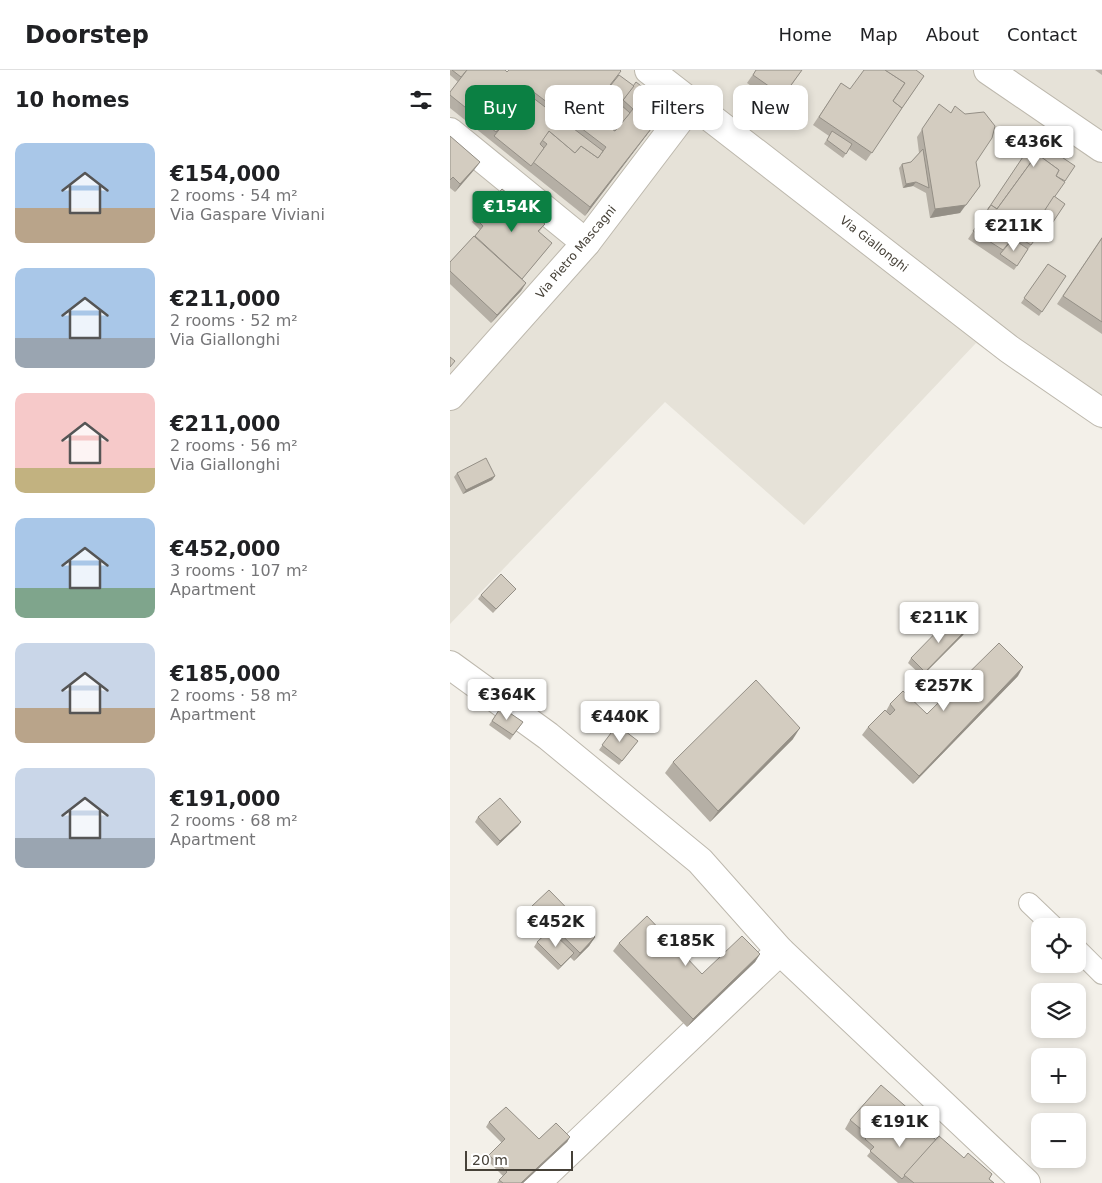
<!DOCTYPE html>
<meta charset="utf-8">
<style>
:root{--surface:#fff;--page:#f2f2f2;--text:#202124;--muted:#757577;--line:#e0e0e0;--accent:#0b8043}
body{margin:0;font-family:"DejaVu Sans",sans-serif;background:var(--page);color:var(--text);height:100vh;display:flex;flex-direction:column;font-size:19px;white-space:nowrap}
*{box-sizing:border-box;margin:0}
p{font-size:16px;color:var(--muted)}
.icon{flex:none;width:28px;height:28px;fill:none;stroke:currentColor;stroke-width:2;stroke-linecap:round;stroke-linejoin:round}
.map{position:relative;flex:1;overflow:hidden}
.details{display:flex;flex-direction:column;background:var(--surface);width:450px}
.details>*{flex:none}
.hud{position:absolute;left:15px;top:15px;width:475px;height:45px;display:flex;gap:10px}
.tools{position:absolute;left:581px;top:848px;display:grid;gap:10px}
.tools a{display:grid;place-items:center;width:55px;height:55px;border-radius:10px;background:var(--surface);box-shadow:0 2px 8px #0003;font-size:25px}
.scale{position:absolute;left:15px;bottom:12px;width:108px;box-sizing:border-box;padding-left:5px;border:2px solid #464138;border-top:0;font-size:14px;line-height:18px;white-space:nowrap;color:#464138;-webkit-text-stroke:4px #fff;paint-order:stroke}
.price{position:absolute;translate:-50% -42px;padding:0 11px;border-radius:5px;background:#fff;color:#222;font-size:16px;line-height:32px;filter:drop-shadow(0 1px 2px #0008)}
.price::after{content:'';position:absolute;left:50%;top:30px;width:15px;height:11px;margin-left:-8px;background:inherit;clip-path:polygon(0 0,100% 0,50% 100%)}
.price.current{background:var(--accent);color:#fff}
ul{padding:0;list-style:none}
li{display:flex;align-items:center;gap:15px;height:125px;padding:0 15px}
li span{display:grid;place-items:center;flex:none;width:140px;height:100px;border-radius:10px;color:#555}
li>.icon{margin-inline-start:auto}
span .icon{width:60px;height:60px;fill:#fffc;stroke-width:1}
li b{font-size:21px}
h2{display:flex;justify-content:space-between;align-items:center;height:60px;padding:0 15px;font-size:21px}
.tag{padding:0 18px;border-radius:10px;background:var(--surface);box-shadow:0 2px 8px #0003;font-size:18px;line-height:45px}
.tag.current{background:var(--accent);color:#fff}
header{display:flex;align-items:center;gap:30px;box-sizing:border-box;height:70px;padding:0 25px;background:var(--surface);border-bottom:1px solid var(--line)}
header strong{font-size:24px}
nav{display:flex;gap:28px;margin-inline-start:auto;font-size:18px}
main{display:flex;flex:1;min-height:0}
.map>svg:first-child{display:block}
</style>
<header>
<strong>Doorstep</strong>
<nav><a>Home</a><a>Map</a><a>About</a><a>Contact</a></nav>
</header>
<main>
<section class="details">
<h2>10 homes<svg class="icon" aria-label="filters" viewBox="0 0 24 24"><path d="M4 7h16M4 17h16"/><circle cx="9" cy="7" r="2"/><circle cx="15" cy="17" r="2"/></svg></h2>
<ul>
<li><span style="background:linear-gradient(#a9c7e8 65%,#b9a48a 0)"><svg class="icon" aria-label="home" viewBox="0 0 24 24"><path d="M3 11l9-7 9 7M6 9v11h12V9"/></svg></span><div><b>€154,000</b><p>2 rooms · 54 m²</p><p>Via Gaspare Viviani</p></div></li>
<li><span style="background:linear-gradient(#a9c7e8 70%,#9aa5b1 0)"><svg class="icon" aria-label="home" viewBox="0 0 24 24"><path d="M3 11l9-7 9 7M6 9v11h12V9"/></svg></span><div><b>€211,000</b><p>2 rooms · 52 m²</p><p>Via Giallonghi</p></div></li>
<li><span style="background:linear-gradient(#f6c9c9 75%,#c2b280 0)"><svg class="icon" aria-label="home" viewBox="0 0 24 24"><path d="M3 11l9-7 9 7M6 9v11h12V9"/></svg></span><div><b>€211,000</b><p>2 rooms · 56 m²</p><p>Via Giallonghi</p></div></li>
<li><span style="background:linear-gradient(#a9c7e8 70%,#7fa58c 0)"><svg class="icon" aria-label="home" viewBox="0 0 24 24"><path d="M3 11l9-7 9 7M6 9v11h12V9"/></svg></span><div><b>€452,000</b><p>3 rooms · 107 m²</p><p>Apartment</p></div></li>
<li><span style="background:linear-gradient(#c9d6e8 65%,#b9a48a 0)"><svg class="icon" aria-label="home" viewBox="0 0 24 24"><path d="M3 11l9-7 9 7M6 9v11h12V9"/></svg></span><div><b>€185,000</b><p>2 rooms · 58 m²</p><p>Apartment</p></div></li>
<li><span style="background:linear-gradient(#c9d6e8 70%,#9aa5b1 0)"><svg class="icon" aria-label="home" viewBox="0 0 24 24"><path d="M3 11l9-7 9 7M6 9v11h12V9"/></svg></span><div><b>€191,000</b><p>2 rooms · 68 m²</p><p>Apartment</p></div></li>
</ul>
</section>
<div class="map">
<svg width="652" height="1113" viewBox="0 0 652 1113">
<rect width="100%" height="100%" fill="#f3f0e9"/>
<polygon fill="#e6e2d8" points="0,0 652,0 652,360 526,273 354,455 215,332 0,554"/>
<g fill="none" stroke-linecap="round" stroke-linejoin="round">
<defs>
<g id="lane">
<polyline points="579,833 603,856"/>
<polyline points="628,880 652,904"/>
</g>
<g id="street">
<polyline points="199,0 559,279 652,343"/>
<polyline points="538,0 652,78"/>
<polyline points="0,62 136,173"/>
<polyline points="0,326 136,173 243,32"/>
<polyline points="0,595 98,666 250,791 330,881 576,1113"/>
<polyline points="86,1113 330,881"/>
</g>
</defs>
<use href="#lane" stroke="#bdb8ad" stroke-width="22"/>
<use href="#street" stroke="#bdb8ad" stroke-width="30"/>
<use href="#lane" stroke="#fff" stroke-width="20"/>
<use href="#street" stroke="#fff" stroke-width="28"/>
</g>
<g fill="#b5afa5">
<polygon points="0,0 55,0 57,2 169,5 212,45 135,146 0,38 0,22 8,12 0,5"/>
<polygon points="306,0 352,0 328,35 297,13"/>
<polygon points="645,0 652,0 652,5"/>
<polygon points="474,6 416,91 399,79 393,88 374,74 379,66 363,55 391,13 400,19"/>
<polygon points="489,34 526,92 510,143 480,148 476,123 463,116 453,118 449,98 452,94 461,92 469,83 467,67"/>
<polygon points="0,66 30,92 24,100 5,122 0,118"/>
<polygon points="585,69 604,126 615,134 594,165 590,162 564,200 518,169"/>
<polygon points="25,148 95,154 89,162 99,177 72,209 76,213 71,221 41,253 0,214 0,192 30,160 22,152"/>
<polygon points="652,167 652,264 607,234"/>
<polygon points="598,194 616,206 589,246 571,233"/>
<polygon points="7,403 45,406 42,410 13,424 4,407"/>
<polygon points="66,519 62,523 43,543 28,529 31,525"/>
<polygon points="516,560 513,565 472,606 458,593 461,588"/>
<polygon points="568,606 463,714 412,665 418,657 436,641 440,634 477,644"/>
<polygon points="51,637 73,652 60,670 39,655"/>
<polygon points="167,655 188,671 169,695 149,680"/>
<polygon points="343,669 260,752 215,703 223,692"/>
<polygon points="28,747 71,752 68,756 47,776 25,752"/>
<polygon points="82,836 145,867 139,876 124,891 120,887 108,900 84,877 87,872 96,863 77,844"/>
<polygon points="169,873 252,904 310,884 305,892 237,957 163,881"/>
<polygon points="431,1015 466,1052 486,1070 514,1088 542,1104 539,1109 544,1113 448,1113 417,1086 421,1081 395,1059 400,1050"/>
<polygon points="39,1052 89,1069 120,1067 117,1072 73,1113 47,1113 53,1106 36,1089 39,1085 52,1073 36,1057"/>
</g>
<g fill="#948f86">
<polygon points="218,37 212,45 135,146 140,137"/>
<polygon points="30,92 24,100 5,122 10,114"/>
<polygon points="466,112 463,116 453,118 456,114"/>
<polygon points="530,116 510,143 480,148 485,139"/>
<polygon points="76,213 71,221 41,253 47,245"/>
<polygon points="45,406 42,410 13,424 16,420"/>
<polygon points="516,560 513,565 472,606 475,602"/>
<polygon points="573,597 568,606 463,714 469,706"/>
<polygon points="350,658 343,669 260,752 268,741"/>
<polygon points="71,752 68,756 47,776 50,771"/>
<polygon points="145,867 139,876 124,891 130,883"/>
<polygon points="124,883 121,887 108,900 111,896"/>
<polygon points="310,884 305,892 237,957 243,949"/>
<polygon points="120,1067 117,1072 73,1113 71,1113"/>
</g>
<g fill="#d3ccc0" stroke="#948f86">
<polygon points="2,0 17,0 11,7"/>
<polygon points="17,0 55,0 57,2 59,0 170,0 171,1 139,42 165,61 183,39 173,30 186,12 218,37 140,137 83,92 97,74 92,70 99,61 125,83 131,76 148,88 156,77 81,20 46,62 0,25 0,22"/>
<polygon points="306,0 352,0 333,26 303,5"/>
<polygon points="414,0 435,0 455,13 443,31 452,38 422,83 369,47 391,13 400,19"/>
<polygon points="435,0 466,0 474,6 452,38 443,31 455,13"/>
<polygon points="169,5 184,16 170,34 180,43 165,61 139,42"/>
<polygon points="78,24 153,81 148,88 131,76 125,83 99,61 90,74 94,78 81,96 44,66"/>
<polygon points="489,34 501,43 505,36 515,44 534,42 545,56 542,68 526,92 530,116 516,135 485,139 472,59"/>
<polygon points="382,61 402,74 396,84 377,70"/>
<polygon points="0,66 30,92 10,114 3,107 0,110"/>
<polygon points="585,69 625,96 615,111 606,106 609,100 587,84 547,139 541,135 538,139"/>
<polygon points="473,79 479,118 466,112 456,114 452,94 461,92"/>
<polygon points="587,84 609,100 606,106 615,112 589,149 596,154 581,175 565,165 553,180 523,161 541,135 547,139"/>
<polygon points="52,119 95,154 88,161 102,173 72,209 25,166 33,156 25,148"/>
<polygon points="604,126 615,134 597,161 593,158 596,154 589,149"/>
<polygon points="24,166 76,213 47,245 0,201 0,192"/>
<polygon points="652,168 652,252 613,226"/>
<polygon points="563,169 578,179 567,196 550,184"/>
<polygon points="598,194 616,206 592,242 574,228"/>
<polygon points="0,287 5,291 0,297"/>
<polygon points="36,388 45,406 16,420 7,403"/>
<polygon points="51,504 66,519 46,539 31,525"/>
<polygon points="502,546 516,560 475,602 461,588"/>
<polygon points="549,573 573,597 469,706 418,657 435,640 440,645 445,640 440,634 453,621 477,644"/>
<polygon points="306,610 350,658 268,741 223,692"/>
<polygon points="51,637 73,652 63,665 42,651"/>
<polygon points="167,655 188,671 172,691 152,675"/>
<polygon points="50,728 71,752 50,771 28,747"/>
<polygon points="99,820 145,867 130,883 82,836"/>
<polygon points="197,846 252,904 292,866 310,884 243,949 169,873"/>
<polygon points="100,860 124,883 111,896 87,872"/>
<polygon points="431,1015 469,1048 453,1067 433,1049 418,1065 400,1050"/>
<polygon points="56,1037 89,1069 106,1053 120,1067 71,1113 53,1113 49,1110 57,1102 39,1085 55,1069 39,1052"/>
<polygon points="466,1052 486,1070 452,1109 420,1081 424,1077 415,1069 430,1053 451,1070"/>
<polygon points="489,1066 514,1088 518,1083 542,1104 539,1109 544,1113 464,1113 454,1105"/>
</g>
<g text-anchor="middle" stroke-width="4" stroke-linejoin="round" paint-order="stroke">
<g font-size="12" fill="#464138" stroke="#fff">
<text transform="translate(424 174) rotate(38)" y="4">Via Giallonghi</text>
<text transform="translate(126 182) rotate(-50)" y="4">Via Pietro Mascagni</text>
</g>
</g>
</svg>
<div class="tools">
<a><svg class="icon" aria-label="locate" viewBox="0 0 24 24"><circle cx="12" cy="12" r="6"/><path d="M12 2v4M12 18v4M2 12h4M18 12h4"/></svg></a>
<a><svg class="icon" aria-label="layers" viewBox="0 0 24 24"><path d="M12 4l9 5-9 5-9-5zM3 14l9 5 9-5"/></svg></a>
<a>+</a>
<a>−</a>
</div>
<div class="scale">20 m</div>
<b class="price" style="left:584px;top:98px">€436K</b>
<b class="price current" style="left:62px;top:163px">€154K</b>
<b class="price" style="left:564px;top:182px">€211K</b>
<b class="price" style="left:489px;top:574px">€211K</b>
<b class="price" style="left:494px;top:642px">€257K</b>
<b class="price" style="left:57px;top:651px">€364K</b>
<b class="price" style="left:170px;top:673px">€440K</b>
<b class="price" style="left:106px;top:878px">€452K</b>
<b class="price" style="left:236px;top:897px">€185K</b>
<b class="price" style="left:450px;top:1078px">€191K</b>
<div class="hud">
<a class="tag current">Buy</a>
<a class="tag">Rent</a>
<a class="tag">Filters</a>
<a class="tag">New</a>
</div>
</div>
</main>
